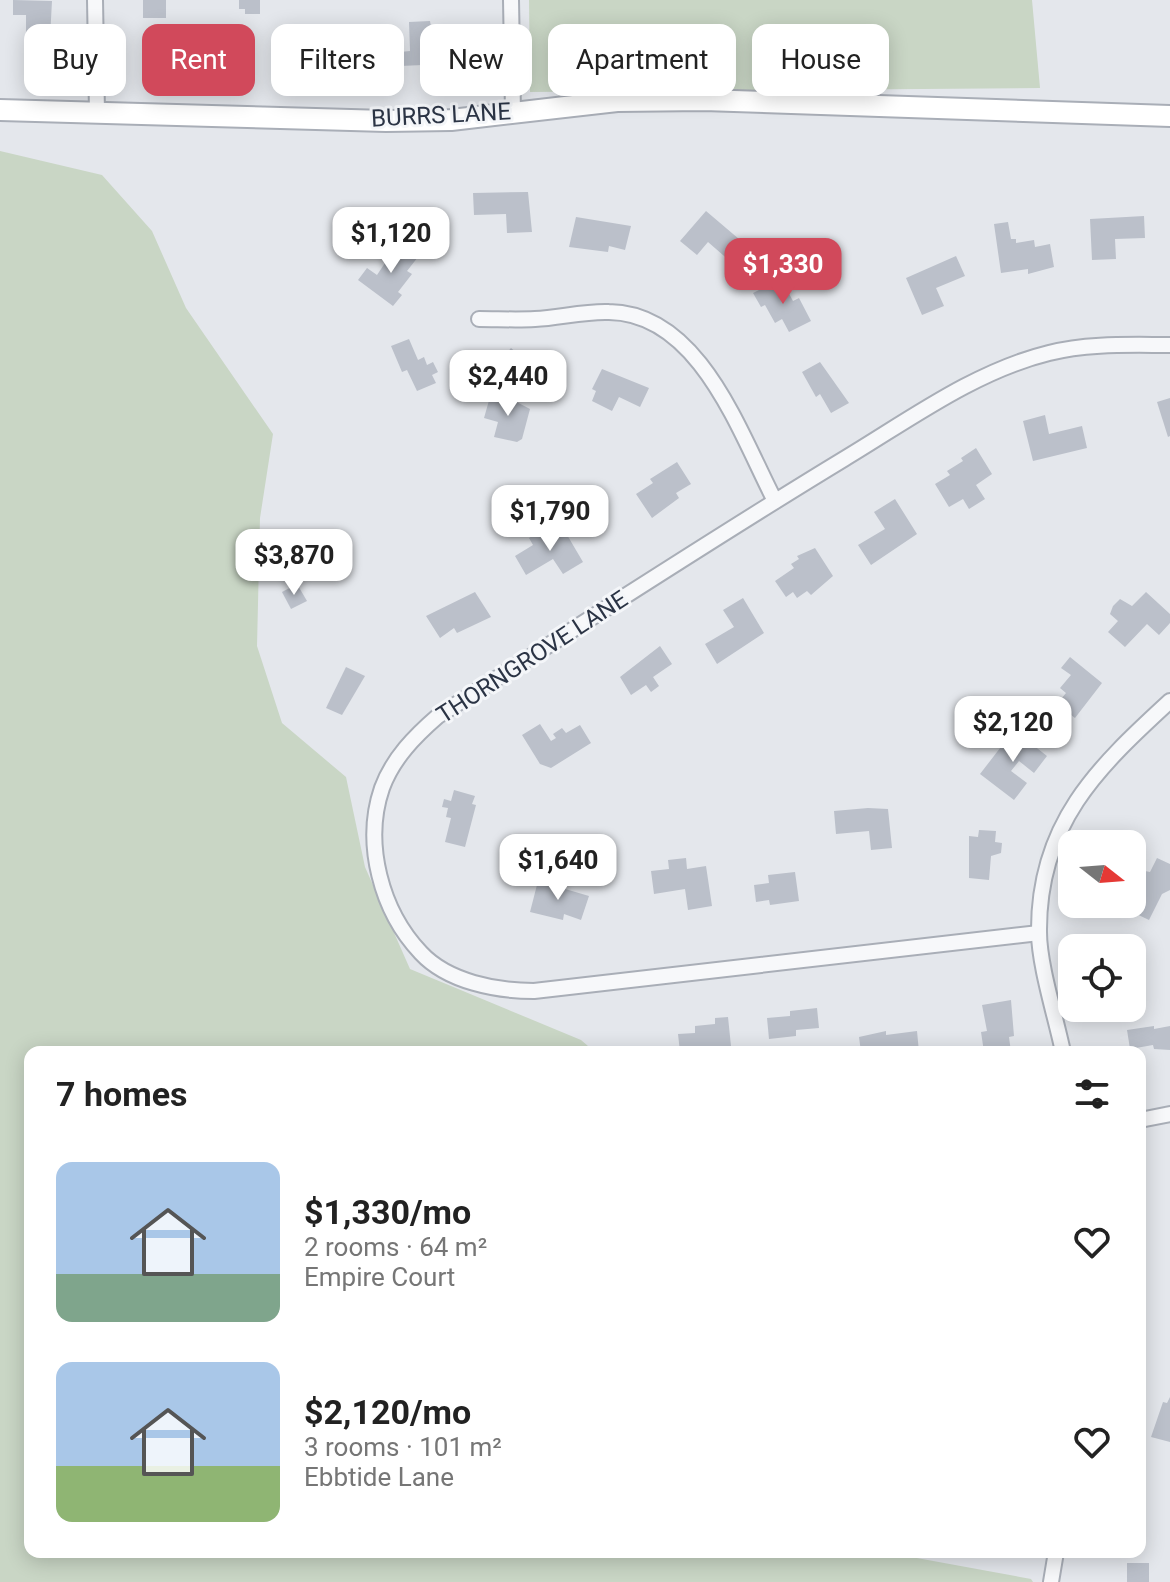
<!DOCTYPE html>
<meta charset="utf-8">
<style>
:root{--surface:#fff;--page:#f2f2f2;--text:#222;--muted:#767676;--accent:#d1495b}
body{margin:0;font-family:Roboto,sans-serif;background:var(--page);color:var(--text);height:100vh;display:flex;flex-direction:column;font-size:30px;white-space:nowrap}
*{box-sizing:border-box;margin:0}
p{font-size:26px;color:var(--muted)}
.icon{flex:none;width:44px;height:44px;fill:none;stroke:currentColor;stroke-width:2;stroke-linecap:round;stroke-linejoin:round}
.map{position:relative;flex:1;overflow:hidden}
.side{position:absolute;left:24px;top:1046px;width:1122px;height:512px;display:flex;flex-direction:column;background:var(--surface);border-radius:16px;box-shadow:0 4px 20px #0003}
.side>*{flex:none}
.hud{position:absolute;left:24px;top:24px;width:1122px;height:72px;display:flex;gap:16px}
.needle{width:52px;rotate:107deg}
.buttons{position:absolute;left:1058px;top:830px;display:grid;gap:16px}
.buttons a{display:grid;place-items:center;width:88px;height:88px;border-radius:16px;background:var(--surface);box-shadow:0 4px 20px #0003;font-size:40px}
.price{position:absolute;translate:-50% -68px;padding:0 18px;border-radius:16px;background:#fff;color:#222;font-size:26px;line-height:52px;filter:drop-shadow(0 2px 4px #0008)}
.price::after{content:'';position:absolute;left:50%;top:48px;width:24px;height:18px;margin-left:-12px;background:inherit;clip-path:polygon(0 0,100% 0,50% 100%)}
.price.current{background:var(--accent);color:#fff}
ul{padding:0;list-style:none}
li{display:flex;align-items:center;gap:24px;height:200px;padding:0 32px}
li span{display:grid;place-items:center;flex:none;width:224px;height:160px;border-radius:16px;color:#555}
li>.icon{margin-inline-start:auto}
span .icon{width:96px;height:96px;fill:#fffc;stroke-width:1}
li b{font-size:34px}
h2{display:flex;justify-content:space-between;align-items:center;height:96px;padding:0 32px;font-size:34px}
.chip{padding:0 28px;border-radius:16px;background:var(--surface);box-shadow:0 4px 20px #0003;font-size:28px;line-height:72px}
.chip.current{background:var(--accent);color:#fff}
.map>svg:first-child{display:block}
</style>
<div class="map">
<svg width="1170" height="1582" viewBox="0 0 1170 1582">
<rect width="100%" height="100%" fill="#e4e7ec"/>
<g fill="#c9d6c5">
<polygon points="529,0 1032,0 1040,88 530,92"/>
<polygon points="0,151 102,175 152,231 186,308 273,434 260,518 257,646 282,723 346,777 365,867 410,969 581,1040 595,1052 30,1052 30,1552 884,1552 1031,1579 1033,1582 0,1582"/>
</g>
<g fill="#bbc0ca">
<polygon points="13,0 52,1 50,38 26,38 26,15 13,15"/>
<rect x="143" y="0" width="23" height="18"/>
<polygon points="239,0 260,0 260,14 245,14 245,9 239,9"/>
<polygon points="430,21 434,43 430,48 445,47 446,64 400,66 400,52 410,51 409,22"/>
<polygon points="528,192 532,232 507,233 506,214 474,215 473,193"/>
<polygon points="706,211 746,245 731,262 708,242 697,255 680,241"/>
<polygon points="1144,216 1145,238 1115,239 1116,259 1092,260 1090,219"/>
<polygon points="576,217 631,226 625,250 609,246 608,252 569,247"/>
<polygon points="1008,222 1011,239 1016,239 1016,243 1034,240 1035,247 1050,244 1054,267 1028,274 1028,269 1001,273 994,224"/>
<polygon points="399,242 418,257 407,271 412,274 398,292 402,295 393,306 358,280 367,268 377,275"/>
<polygon points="956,256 965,276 936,288 944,306 922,315 906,278"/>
<polygon points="781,279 793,301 799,298 811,321 789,332 782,319 775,323 765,305 761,307 753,293"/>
<polygon points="409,339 418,360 424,357 427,365 433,362 438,372 432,375 436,383 417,391 407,370 402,372 391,346"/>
<polygon points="511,348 535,369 524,381 501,360"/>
<polygon points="820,362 849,403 831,413 820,394 816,397 802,372"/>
<polygon points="602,369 649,388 640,407 619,397 612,411 592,401 596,391 592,389"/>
<polygon points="499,394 503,402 508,403 509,398 530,409 522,439 517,442 494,437 498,422 484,418 490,397 496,399"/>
<polygon points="1170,398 1170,436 1168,437 1157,402"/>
<polygon points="1045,415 1049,434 1082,426 1087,448 1033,461 1023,421"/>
<polygon points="976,448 992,474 976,485 985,499 969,509 963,499 949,507 935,484 950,475 947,471 963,461 961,458"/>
<polygon points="677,462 691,484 676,493 679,498 652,518 636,494 653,483 650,479"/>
<polygon points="895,499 917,534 871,565 858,545 885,529 874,512"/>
<polygon points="563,528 583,562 563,574 553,559 526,575 515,556 533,545 529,538 540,531 545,538"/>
<polygon points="815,548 833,576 811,595 807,591 797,598 793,592 786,597 775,581 794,568 791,564 799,559 797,556"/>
<polygon points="297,584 307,601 291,609 282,592"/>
<polygon points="475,592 491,617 457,633 454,628 440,638 426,616"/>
<polygon points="1146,592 1170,614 1170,623 1159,635 1147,624 1125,647 1108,632 1118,621 1110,614 1113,606 1120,599 1132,606"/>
<polygon points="743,598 764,633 717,664 705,644 734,627 723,610"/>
<polygon points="660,646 672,664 653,677 659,686 651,692 646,685 631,695 620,677"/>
<polygon points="1070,657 1102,683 1075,718 1057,704 1066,693 1060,688 1071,675 1061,668"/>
<polygon points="346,667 365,676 342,715 326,708"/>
<polygon points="540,724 551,741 556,738 553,734 562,728 566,733 580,725 591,743 551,768 540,764 522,735"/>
<polygon points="1014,730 1047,756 1034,773 1019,761 1011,771 1027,783 1014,800 980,774"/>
<polygon points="454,790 475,796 472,804 476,805 465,847 445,842 451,818 446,817 448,808 442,807 444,799 451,801"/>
<polygon points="868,808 888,809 892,848 871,850 869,831 836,834 834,811"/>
<polygon points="979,830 996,831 995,842 1002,843 1001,853 991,856 989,880 969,878 969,836 978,837"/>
<polygon points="686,858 687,869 706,866 712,906 688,910 685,889 654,894 651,871 669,869 668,860"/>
<polygon points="1157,858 1170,864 1170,890 1162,894 1149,920 1126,909 1132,904 1132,896 1135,897 1145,871 1150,872"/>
<polygon points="795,872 799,901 770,905 769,900 756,902 754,885 769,883 768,875"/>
<polygon points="538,881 589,896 581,920 564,914 563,920 530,912"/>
<polygon points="1011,1000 1014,1036 1009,1037 1011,1052 984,1052 981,1032 987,1031 982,1005"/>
<polygon points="817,1008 819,1028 796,1030 796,1036 769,1039 767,1018 790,1016 790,1011"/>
<polygon points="728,1017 731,1046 680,1052 678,1034 695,1033 695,1026 715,1024 715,1018"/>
<polygon points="1154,1026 1154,1029 1170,1026 1170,1050 1154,1049 1153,1045 1130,1049 1127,1030"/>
<polygon points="886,1031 886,1035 917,1031 919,1052 861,1052 859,1037"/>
<polygon points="1170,1397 1170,1442 1151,1437 1163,1402 1167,1403"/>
<rect x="1127" y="1563" width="22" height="19"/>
</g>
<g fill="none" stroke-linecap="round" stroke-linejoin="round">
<defs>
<g id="street">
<polyline points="95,0 97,112"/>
<polyline points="511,0 513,112"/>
<path d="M479,319C498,319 516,320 535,319C559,318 584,311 609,312C700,313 740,434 775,501"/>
<path d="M1039,933L534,991C497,991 448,982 421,953C381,911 363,843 382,788C393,758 415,736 438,716C573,630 707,542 844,459C909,420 975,371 1049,353C1087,343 1130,345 1170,345"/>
<path d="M1063,1052C1056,1018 1039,965 1039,932C1038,824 1097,768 1170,701"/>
<polyline points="1140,1120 1170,1114"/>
<polyline points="1051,1582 1056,1552"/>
</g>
<polyline id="secondary" points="0,110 386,121 451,120 617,101 704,100 1170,116"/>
</defs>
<use href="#street" stroke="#a9aeb7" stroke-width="18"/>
<use href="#secondary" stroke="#a9aeb7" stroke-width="24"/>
<use href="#street" stroke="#f7f8fa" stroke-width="14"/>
<use href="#secondary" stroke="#fff" stroke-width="20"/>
</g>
<g text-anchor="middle" stroke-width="6" stroke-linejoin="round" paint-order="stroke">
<g font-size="24" fill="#2b3445" stroke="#f4f6f9">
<text transform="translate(441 115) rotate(-3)" y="8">BURRS LANE</text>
<text transform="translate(532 657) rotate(-33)" y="8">THORNGROVE LANE</text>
</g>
</g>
</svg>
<div class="buttons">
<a><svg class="needle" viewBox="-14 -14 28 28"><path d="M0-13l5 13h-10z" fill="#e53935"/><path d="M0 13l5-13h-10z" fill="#767676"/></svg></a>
<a><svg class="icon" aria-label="locate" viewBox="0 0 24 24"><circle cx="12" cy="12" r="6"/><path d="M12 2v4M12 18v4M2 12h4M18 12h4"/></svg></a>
</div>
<b class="price" style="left:391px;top:275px">$1,120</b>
<b class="price current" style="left:783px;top:306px">$1,330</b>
<b class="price" style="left:508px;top:418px">$2,440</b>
<b class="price" style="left:550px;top:553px">$1,790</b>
<b class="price" style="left:294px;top:597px">$3,870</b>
<b class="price" style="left:1013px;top:764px">$2,120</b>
<b class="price" style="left:558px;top:902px">$1,640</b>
<div class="hud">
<a class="chip">Buy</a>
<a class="chip current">Rent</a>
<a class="chip">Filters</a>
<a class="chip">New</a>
<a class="chip">Apartment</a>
<a class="chip">House</a>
</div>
<section class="side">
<h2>7 homes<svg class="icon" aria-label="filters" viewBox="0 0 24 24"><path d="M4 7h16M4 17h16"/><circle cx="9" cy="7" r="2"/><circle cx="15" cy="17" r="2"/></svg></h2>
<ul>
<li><span style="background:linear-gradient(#a9c7e8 70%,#7fa58c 0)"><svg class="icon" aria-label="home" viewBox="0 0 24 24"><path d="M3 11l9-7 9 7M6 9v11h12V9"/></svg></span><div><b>$1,330/mo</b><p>2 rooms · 64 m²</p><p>Empire Court</p></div><svg class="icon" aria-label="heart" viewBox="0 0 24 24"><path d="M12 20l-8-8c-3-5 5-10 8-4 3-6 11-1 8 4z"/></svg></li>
<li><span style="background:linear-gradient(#a9c7e8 65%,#8fb573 0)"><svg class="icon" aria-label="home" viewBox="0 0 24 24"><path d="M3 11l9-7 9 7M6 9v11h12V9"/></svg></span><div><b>$2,120/mo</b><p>3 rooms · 101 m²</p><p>Ebbtide Lane</p></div><svg class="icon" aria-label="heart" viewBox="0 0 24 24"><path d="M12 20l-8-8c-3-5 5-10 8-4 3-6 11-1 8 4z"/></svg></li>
</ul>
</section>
</div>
